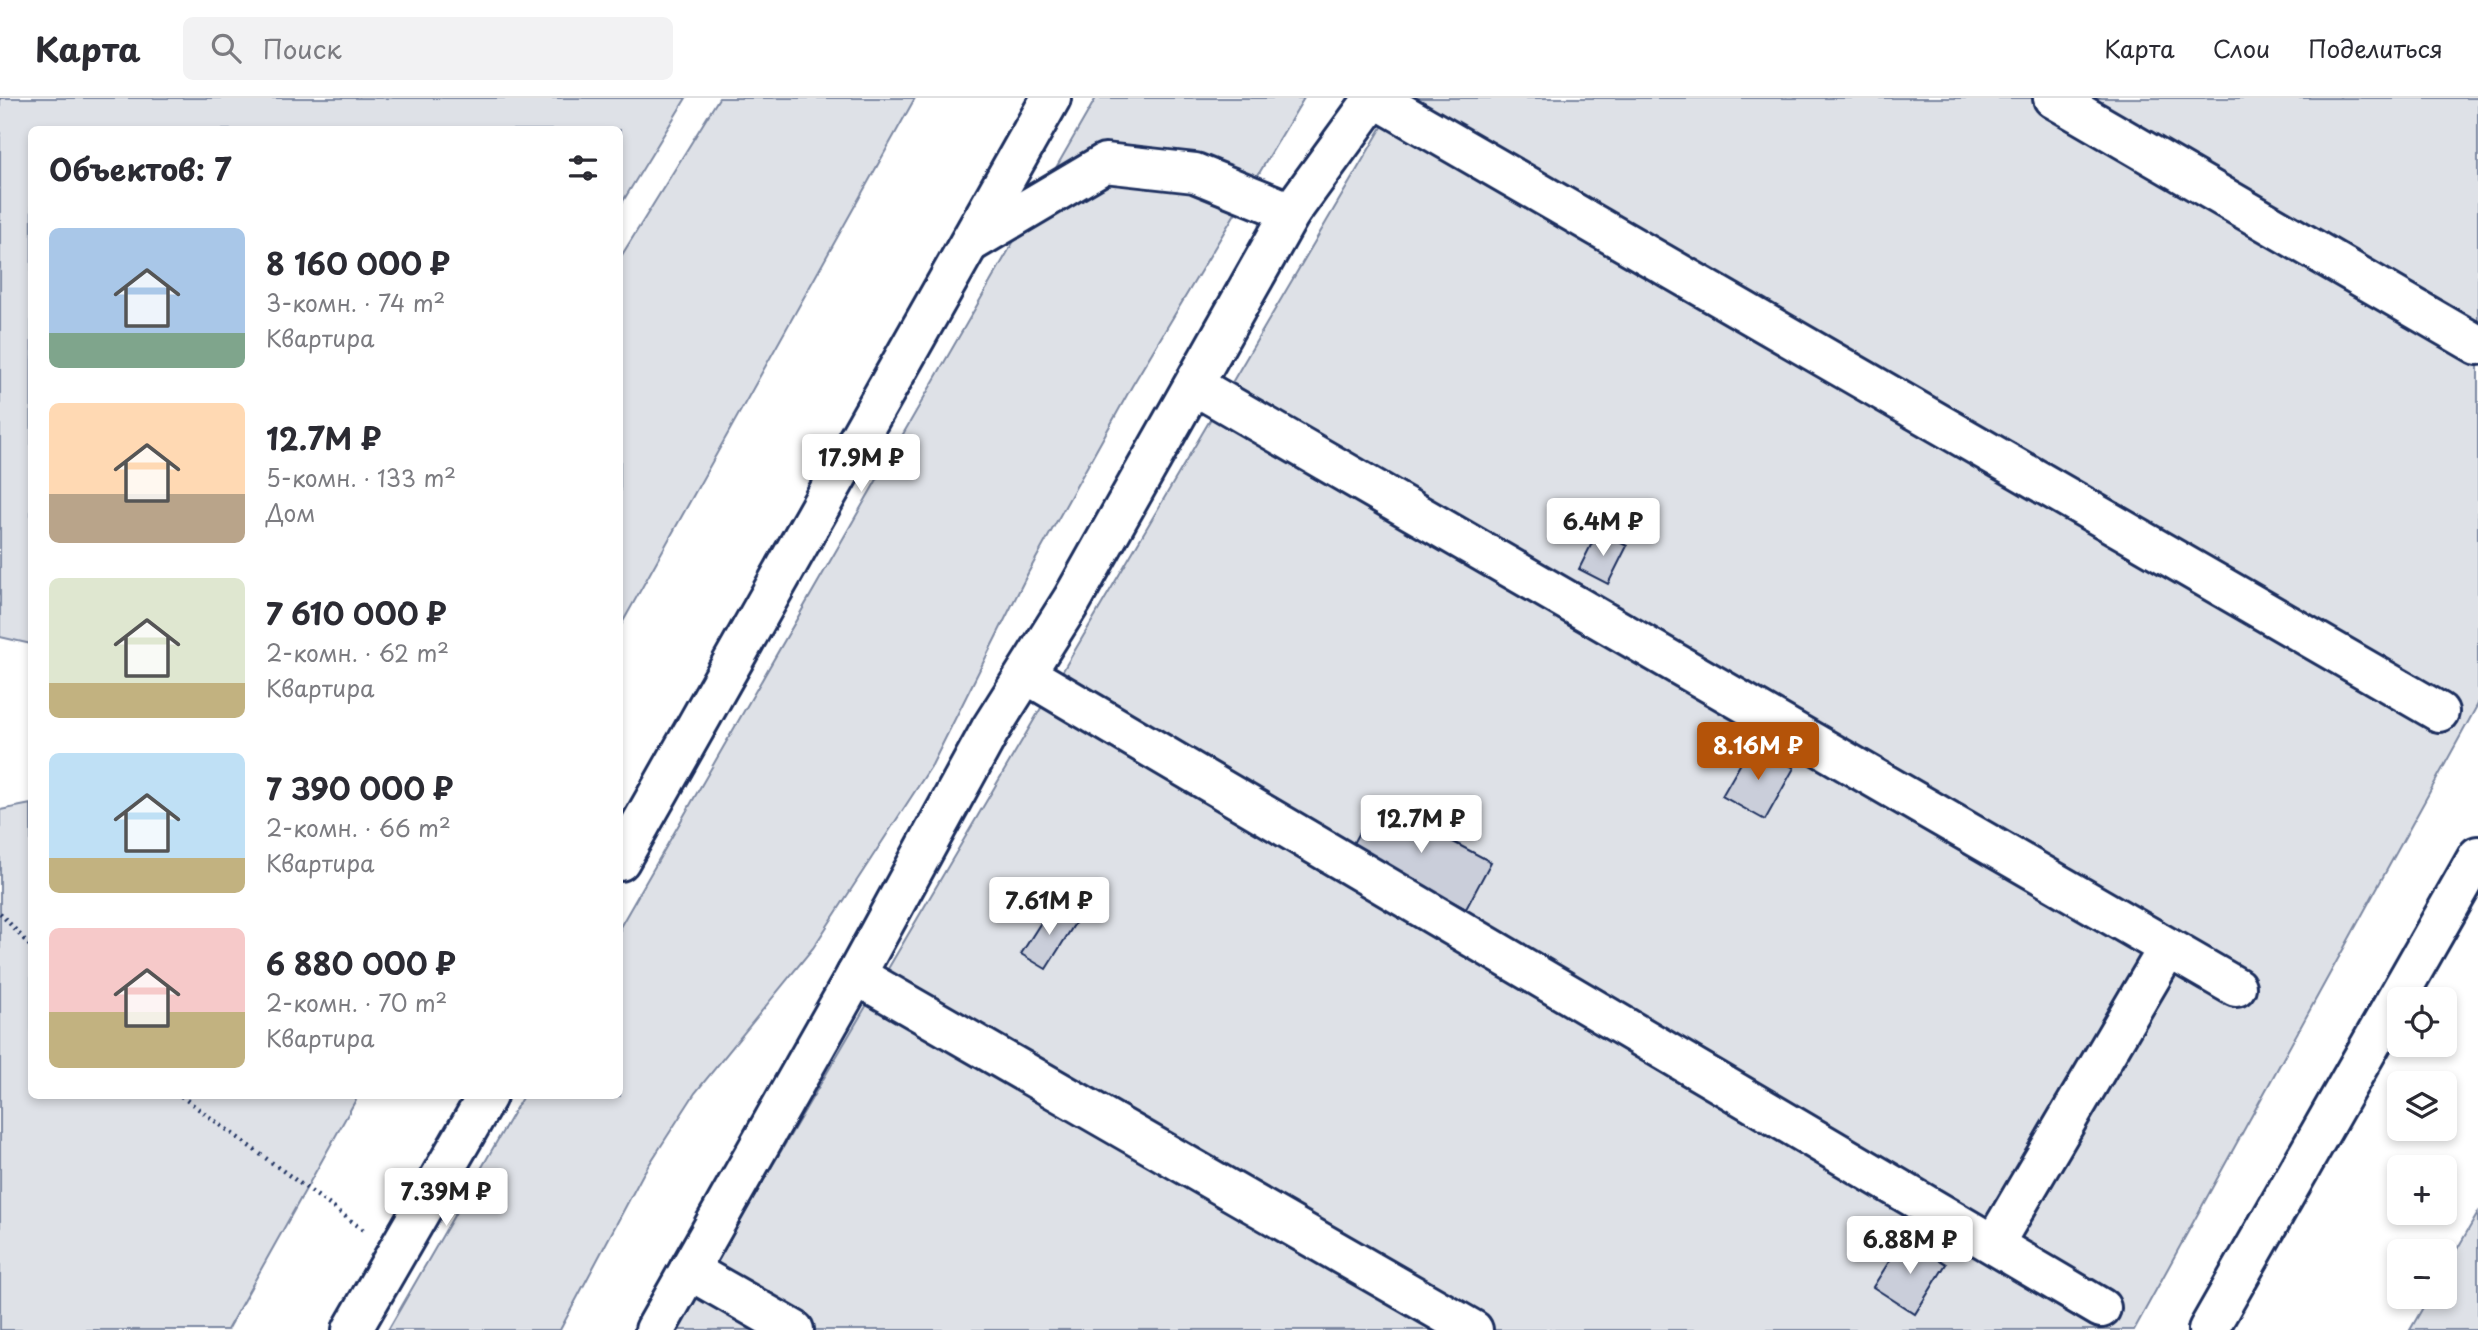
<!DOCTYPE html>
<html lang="ru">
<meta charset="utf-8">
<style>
:root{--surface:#fff;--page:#f2f2f3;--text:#2b2b33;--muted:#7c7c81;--line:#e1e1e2;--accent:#b45309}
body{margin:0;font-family:"Playpen Sans",sans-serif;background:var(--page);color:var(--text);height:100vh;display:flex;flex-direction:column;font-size:26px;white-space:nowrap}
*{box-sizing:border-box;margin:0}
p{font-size:23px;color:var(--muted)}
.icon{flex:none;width:38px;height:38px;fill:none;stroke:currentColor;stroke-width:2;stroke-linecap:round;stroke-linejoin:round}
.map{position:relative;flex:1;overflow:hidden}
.panel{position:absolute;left:28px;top:28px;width:595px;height:973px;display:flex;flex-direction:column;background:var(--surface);border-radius:10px;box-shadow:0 4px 10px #0003}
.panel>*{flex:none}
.buttons{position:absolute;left:2387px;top:889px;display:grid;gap:14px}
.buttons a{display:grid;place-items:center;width:70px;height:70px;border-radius:10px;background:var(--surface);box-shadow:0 4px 10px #0003;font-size:35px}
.price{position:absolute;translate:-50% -60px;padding:0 16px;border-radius:7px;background:#fff;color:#222;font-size:23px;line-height:46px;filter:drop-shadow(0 2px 4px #0008)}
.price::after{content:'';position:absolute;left:50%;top:42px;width:21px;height:16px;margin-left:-10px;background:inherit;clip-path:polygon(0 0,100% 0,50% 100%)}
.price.on{background:var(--accent);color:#fff}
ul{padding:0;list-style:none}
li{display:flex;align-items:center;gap:21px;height:175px;padding:0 21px}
li span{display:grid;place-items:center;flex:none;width:196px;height:140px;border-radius:10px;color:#555}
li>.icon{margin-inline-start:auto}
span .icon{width:84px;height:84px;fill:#fffc;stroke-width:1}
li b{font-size:30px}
h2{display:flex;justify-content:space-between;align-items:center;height:84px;padding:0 21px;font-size:30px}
header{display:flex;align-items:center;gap:42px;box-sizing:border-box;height:98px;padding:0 35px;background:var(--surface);border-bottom:2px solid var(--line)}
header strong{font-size:33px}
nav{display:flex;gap:38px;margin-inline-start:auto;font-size:24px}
.search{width:490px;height:63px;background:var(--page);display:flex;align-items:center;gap:18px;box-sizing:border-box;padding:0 24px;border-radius:10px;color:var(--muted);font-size:26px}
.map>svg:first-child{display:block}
</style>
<header>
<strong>Карта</strong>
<div class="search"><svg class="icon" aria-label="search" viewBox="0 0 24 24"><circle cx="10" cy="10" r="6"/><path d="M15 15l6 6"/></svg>Поиск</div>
<nav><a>Карта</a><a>Слои</a><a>Поделиться</a></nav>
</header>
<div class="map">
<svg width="2478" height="1232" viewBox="0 0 2478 1232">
<rect width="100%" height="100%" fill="#fff"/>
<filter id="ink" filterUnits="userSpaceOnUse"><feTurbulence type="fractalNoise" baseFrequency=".0143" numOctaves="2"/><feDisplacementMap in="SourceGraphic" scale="14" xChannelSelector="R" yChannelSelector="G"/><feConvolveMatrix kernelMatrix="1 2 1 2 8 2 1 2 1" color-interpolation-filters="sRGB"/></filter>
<g filter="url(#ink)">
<g fill="#dee1e7" stroke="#7c88a2" stroke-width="2">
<polygon points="0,0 686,0 620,108 620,32 32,32 31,546 0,539"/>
<polygon points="719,0 915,0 620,529 620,160"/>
<polygon points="1096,0 1304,0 1132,288 1028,475 932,667 813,850 695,995 643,1076 560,1232 388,1232 523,998 620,998 620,829"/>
<polygon points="1399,0 2478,0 2478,606 2134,1232 676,1232"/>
<polygon points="31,706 32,998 358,998 227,1232 0,1232 0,712"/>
<polygon points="2478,1115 2478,1232 2410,1232 2429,1199 2445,1199 2445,1172"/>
</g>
<g fill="#caceda" stroke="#1b2f5e" stroke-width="2">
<polygon points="1598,433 1627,448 1608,486 1579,471"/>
<polygon points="1752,646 1794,670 1765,722 1722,698"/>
<polygon points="1376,703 1491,764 1466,811 1351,749"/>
<polygon points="1052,807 1077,822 1046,871 1021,856"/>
<polygon points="1904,1140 1946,1166 1915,1216 1873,1189"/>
</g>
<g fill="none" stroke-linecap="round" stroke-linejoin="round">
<defs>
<g id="minor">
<polyline points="1375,0 2439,614"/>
<polyline points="2053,0 2478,247"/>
<polyline points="970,145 1105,65 1195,75 1291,114"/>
<polyline points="1194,287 2236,889"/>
<polyline points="1026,576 2101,1210"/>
<polyline points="620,763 1051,0"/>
<polyline points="856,877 1473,1232"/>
<polyline points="1994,1146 2168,850"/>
<polyline points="689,1172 794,1232"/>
<polyline points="352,1232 487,998"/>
<polyline points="655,1232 856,877 990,632 1072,502 1291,114 1374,0"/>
<polyline points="2208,1232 2478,758"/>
</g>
</defs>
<use href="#minor" stroke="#1b2f5e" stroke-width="44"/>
<g stroke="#1b2f5e" stroke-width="4.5" stroke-dasharray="2 5" stroke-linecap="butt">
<polyline points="0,815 32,850"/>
<polyline points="181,998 365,1133"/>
</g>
<use href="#minor" stroke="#fff" stroke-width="38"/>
</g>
</g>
</svg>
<div class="buttons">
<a><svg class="icon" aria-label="locate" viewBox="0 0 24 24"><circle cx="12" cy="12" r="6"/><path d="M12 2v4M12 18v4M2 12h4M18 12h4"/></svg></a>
<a><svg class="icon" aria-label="layers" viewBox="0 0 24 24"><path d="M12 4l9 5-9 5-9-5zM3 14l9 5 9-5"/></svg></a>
<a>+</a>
<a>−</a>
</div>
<b class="price" style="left:861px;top:396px">17.9M ₽</b>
<b class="price" style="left:1603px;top:460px">6.4M ₽</b>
<b class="price on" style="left:1758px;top:684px">8.16M ₽</b>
<b class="price" style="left:1421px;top:757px">12.7M ₽</b>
<b class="price" style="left:1049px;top:839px">7.61M ₽</b>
<b class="price" style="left:446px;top:1130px">7.39M ₽</b>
<b class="price" style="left:1910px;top:1178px">6.88M ₽</b>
<section class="panel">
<h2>Объектов: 7<svg class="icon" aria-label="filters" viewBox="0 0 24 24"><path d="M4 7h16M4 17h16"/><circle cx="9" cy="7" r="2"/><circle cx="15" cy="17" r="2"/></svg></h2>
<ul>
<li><span style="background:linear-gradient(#a9c7e8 75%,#7fa58c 0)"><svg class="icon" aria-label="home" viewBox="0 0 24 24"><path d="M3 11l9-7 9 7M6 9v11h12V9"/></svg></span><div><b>8 160 000 ₽</b><p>3-комн. · 74 m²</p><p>Квартира</p></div></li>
<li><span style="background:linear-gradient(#ffd9b3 65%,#b9a48a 0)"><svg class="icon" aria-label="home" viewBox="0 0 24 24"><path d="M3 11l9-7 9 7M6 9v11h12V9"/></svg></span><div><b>12.7M ₽</b><p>5-комн. · 133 m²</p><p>Дом</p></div></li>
<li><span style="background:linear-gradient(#dfe7d0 75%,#c2b280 0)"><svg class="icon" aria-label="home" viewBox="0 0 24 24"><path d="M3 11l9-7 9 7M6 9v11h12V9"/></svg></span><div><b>7 610 000 ₽</b><p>2-комн. · 62 m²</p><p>Квартира</p></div></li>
<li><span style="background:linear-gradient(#bfe0f5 75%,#c2b280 0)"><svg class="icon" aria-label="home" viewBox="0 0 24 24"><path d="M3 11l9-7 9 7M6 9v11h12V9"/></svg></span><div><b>7 390 000 ₽</b><p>2-комн. · 66 m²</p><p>Квартира</p></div></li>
<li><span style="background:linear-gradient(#f6c9c9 60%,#c2b280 0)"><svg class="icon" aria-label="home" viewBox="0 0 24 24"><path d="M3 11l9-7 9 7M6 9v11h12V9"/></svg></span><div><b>6 880 000 ₽</b><p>2-комн. · 70 m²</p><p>Квартира</p></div></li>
</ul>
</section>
</div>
